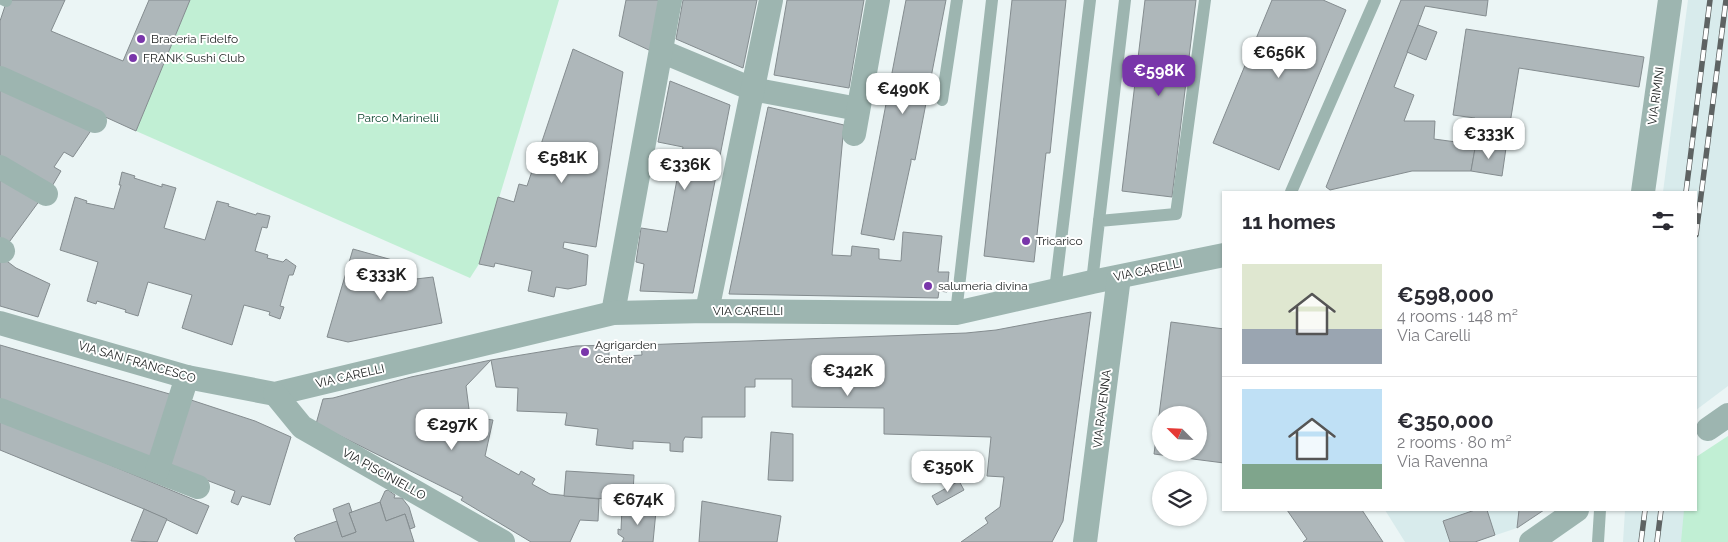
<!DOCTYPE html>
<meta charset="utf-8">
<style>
:root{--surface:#fff;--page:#f2f2f3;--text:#2b2b33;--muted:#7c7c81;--line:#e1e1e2;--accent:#7936aa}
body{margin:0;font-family:Raleway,sans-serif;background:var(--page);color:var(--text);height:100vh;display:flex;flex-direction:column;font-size:19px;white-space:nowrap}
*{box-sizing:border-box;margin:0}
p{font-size:16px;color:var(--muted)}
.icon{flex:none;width:28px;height:28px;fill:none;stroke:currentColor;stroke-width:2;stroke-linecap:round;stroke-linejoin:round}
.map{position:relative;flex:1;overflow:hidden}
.panel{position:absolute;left:1222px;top:191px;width:475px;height:320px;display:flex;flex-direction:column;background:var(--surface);border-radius:0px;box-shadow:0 1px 4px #0004}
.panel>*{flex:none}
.needle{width:32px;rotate:294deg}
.buttons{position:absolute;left:1152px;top:406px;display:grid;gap:10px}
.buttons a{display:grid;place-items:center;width:55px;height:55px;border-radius:50%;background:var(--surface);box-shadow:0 1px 4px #0004;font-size:25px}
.price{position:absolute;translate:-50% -42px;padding:0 11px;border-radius:10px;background:#fff;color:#222;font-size:16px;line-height:32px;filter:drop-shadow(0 1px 2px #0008)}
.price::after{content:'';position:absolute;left:50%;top:30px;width:15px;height:11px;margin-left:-8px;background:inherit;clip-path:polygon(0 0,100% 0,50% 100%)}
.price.current{background:var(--accent);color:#fff}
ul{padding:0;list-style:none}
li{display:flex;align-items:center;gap:15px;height:125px;padding:0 20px}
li+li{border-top:1px solid var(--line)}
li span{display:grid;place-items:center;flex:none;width:140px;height:100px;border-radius:0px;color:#555}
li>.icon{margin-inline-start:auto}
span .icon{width:60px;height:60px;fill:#fffc;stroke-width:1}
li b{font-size:21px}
h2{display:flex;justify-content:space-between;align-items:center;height:60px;padding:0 20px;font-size:21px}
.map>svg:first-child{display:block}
</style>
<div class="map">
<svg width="1728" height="542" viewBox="0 0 1728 542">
<rect width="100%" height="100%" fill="#ebf5f5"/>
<g fill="#d8ebec">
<polygon points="1688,0 1728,0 1728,386 1696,410 1696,192 1663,192"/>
<polygon points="1385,510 1544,510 1517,528 1475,542 1405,542"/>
<polygon points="1625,510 1685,510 1682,542 1623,542"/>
</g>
<g fill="#c1efd4">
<polygon points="190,0 559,0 479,264 470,278 136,131"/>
<polygon points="1728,436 1728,542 1681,542 1684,510 1696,510 1696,457"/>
</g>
<g fill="#aeb7ba" stroke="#848c8f" fill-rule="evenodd">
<polygon points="7,0 65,0 51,31 123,61 149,0 190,0 136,131 0,69 0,21"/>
<polygon points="626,0 660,0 651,51 619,36"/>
<polygon points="683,0 757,0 743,68 676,39"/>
<polygon points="787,0 864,0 849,88 774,75"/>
<polygon points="906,0 946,0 915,160 911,159 911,162 894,240 861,234"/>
<polygon points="1012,0 1066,0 1050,153 1046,153 1034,262 984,256"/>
<polygon points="1145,0 1196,0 1172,197 1122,191"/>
<polygon points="1272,0 1323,0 1346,10 1279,170 1213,143"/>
<polygon points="1401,0 1488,0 1486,16 1425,6 1418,25 1394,87 1414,95 1404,121 1435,121 1434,139 1471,144 1475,118 1453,115 1466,29 1644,57 1639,87 1519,68 1506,148 1476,143 1471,171 1412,171 1330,190 1326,187"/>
<polygon points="1418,25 1437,32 1426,60 1407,52"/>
<polygon points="573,49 623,72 596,247 564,242 563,248 588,255 586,285 568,289 556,287 554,297 528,291 532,271 495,263 494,267 479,264 498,197 514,202 519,184 527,186"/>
<polygon points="670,81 730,105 693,293 640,291 644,264 636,262 641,228 667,232 670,217 683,147 658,142"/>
<polygon points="0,86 92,129 73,157 64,152 54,167 61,171 51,188 0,158"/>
<polygon points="768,107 844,125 832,255 851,256 852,246 860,247 879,249 879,259 901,261 903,232 942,236 938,272 949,272 947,292 939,291 938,298 729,294"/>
<polygon points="1476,143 1506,148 1502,176 1471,171"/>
<polygon points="122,172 135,176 134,178 162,187 162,184 176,188 164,228 205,240 217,201 229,204 228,206 256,215 257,213 270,216 267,228 262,227 255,251 268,255 267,258 283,262 286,259 296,266 293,275 289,275 280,306 284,307 280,319 269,315 270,312 244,305 232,345 182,328 192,295 148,282 138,316 125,312 126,310 97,301 96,304 87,301 98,262 60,250 75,197 87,201 86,203 114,209 121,185 119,185"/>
<polygon points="0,177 40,200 7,245 0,240"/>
<polygon points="353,249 396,261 390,282 433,277 442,323 348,342 327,337"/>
<polygon points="0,256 16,268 50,284 38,317 0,306"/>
<polygon points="1091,312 1063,521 1052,542 961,542 988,523 985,518 1000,507 1004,477 987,476 991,437 884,434 884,408 792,407 792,379 755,379 755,387 745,387 745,417 702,417 702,438 685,437 683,441 683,452 670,451 670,443 633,441 633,449 596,445 598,429 565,425 567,413 517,411 518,388 496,387 491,360 576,346 609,345 609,357 642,355 641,345 966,333 996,330"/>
<path d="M1171,322L1224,329V463L1154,454ZM1161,415H1199V452H1161Z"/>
<polygon points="0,345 173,395 153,459 0,401"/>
<polygon points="491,360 466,386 470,417 493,420 485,456 519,475 521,471 535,479 532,484 550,494 599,499 598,521 580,520 570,542 531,542 461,500 463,497 316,424 323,399 333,398 411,377"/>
<polygon points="185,398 255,421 291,437 270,505 242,496 238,505 231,502 235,491 167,465"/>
<polygon points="0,419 209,506 197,534 144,509 0,450"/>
<polygon points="771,432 793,434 793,481 768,480"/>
<polygon points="566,471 634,475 632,509 617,508 618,497 607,495 606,499 564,496"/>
<polygon points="959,481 964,490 937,505 932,496"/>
<polygon points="388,490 395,495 394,498 402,498 409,507 415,527 410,529 405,514 386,521 380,502 385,491"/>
<polygon points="702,501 781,516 777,542 699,542"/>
<polygon points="380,502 386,521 405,514 414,542 296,542 294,538 297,535 337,521 342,537 356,532 349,513"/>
<polygon points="349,503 352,512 349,513 356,532 342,537 333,509"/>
<polygon points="622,508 656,511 653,542 622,542 624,538 618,534 618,529 621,530"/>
<polygon points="144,509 167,519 157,542 131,541"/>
<polygon points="1287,510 1362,510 1383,542 1303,542 1307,539"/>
<polygon points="1475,510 1487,510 1495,535 1475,542 1450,542 1443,521"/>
<polygon points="1519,510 1544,510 1517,528"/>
</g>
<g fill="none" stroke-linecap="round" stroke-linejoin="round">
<g stroke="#9db5b0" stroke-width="12">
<polyline points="4,0 6,1"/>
<polyline points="942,100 957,0"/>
<polyline points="1291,192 1375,0"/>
<polyline points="1099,221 1125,0"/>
<polyline points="1092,282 1099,221 1176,214 1205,0"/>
<polyline points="1055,290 1090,0"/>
<polyline points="956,313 992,0"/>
<polyline points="1598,542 1600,510"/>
</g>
<g stroke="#9db5b0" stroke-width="24">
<polyline points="661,51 752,89 858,109"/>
<polyline points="0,78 95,121"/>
<polyline points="854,134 878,0"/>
<polyline points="0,167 46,194"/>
<polyline points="1643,192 1670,0"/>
<polyline points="0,249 3,251"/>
<polyline points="707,311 771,0"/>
<polyline points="613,313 670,0"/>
<polyline points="0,323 187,377 275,394 613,313 707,311 956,313 1092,282 1224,255"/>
<polyline points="275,394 302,427 503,542"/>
<polyline points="0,410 198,487"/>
<polyline points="1708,429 1728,415"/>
<polyline points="157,471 187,377"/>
<polyline points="1085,542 1119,277"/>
<polyline points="1531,542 1577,510"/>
</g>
<defs>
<g id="rail">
<polyline points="1686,192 1710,0"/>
<polyline points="1696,235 1726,0"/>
<polyline points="1641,542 1645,510"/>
<polyline points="1657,542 1661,510"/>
</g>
</defs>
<use href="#rail" stroke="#5e6363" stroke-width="5.5"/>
<use href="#rail" stroke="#fff" stroke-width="4" stroke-dasharray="11" stroke-linecap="butt"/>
</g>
<g fill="#7936aa" stroke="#fff" stroke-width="2">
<circle cx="141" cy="39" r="5"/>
<circle cx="133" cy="58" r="5"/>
<circle cx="1026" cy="241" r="5"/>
<circle cx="928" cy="286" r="5"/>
<circle cx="585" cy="352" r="5"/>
</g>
<g text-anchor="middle" stroke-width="4" stroke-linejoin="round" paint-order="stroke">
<g font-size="12" fill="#1d2020" stroke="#fff" text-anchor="start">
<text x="151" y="43">Braceria Fidelfo</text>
<text x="143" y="62">FRANK Sushi Club</text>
<text x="1036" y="245">Tricarico</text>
<text x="938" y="290">salumeria divina</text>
<text x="595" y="349">Agrigarden<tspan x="595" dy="14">Center</tspan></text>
</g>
<g font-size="12" fill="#1d2020" stroke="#fff">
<text transform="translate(1656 96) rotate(-82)" y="4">VIA RIMINI</text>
<text transform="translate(1148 270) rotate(-12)" y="4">VIA CARELLI</text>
<text x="748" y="315">VIA CARELLI</text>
<text transform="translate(137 362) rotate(16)" y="4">VIA SAN FRANCESCO</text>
<text transform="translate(350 376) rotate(-13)" y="4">VIA CARELLI</text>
<text transform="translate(1102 409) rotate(-83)" y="4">VIA RAVENNA</text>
<text transform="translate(384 474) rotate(29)" y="4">VIA PISCINIELLO</text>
</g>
<g font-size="12" fill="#003d25" stroke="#fff">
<text x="398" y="122">Parco Marinelli</text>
</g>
</g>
</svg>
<div class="buttons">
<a><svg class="needle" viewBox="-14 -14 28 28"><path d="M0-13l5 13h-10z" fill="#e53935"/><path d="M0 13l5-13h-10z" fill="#7c7c81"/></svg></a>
<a><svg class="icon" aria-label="layers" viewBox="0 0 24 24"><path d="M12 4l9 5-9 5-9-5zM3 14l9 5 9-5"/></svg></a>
</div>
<b class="price" style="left:1279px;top:79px">€656K</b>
<b class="price current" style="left:1159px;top:97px">€598K</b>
<b class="price" style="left:903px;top:115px">€490K</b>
<b class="price" style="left:1489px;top:160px">€333K</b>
<b class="price" style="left:562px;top:184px">€581K</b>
<b class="price" style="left:685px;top:191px">€336K</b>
<b class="price" style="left:381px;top:301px">€333K</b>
<b class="price" style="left:848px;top:397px">€342K</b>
<b class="price" style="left:452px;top:451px">€297K</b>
<b class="price" style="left:948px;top:493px">€350K</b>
<b class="price" style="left:638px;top:526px">€674K</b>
<section class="panel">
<h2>11 homes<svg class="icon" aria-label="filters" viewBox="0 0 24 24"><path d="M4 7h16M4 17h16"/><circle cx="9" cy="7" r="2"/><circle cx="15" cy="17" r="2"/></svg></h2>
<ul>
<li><span style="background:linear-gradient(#dfe7d0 65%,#9aa5b1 0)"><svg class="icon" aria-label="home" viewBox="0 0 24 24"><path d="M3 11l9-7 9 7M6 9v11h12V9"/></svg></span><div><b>€598,000</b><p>4 rooms · 148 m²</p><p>Via Carelli</p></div></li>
<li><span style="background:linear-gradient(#bfe0f5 75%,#7fa58c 0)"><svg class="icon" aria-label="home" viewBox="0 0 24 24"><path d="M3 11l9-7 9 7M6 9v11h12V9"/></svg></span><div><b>€350,000</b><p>2 rooms · 80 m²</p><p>Via Ravenna</p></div></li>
</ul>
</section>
</div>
